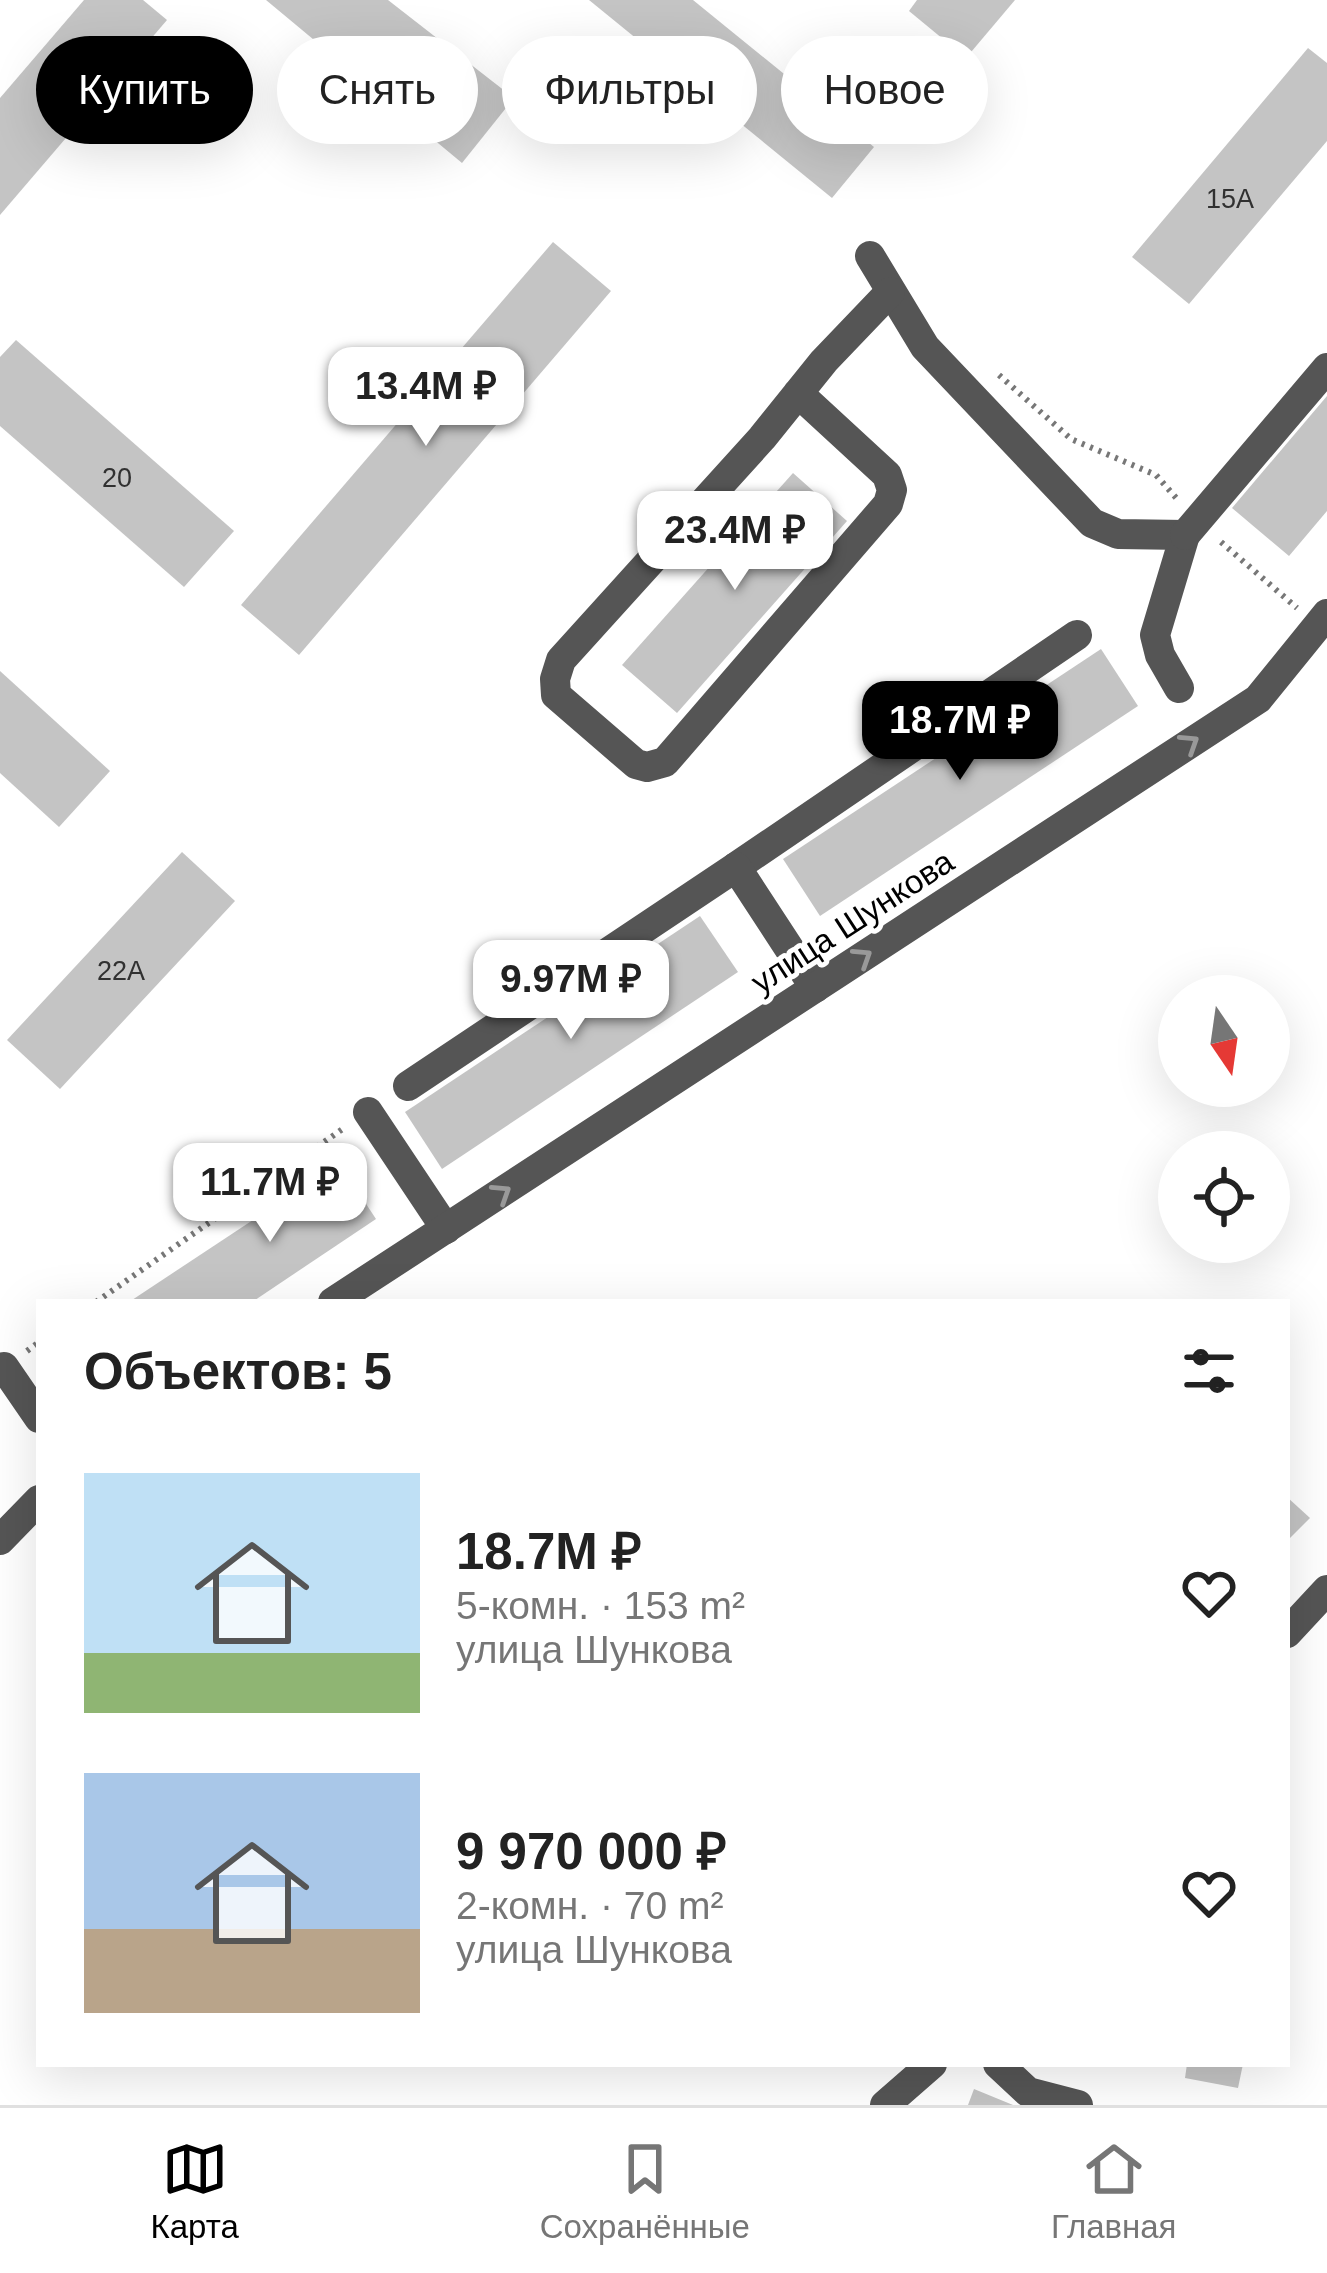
<!DOCTYPE html>
<html lang="ru">
<meta charset="utf-8">
<style>
:root{--surface:#fff;--page:#f6f6f6;--text:#222;--muted:#767676;--line:#e0e0e0;--accent:#000}
body{margin:0;font-family:Arial,sans-serif;background:var(--page);color:var(--text);height:100vh;display:flex;flex-direction:column;font-size:45px;white-space:nowrap}
*{box-sizing:border-box;margin:0}
p{font-size:39px;color:var(--muted)}
.icon{flex:none;width:66px;height:66px;fill:none;stroke:currentColor;stroke-width:2;stroke-linecap:round;stroke-linejoin:round}
.map{position:relative;flex:1;overflow:hidden}
.side{position:absolute;left:36px;top:1299px;width:1254px;height:768px;display:flex;flex-direction:column;background:var(--surface);border-radius:0px;box-shadow:0 12px 48px #0002}
.side>*{flex:none}
.guide{position:absolute;left:36px;top:36px;width:1257px;height:108px;display:flex;gap:24px}
.needle{width:78px;rotate:167deg}
.tools{position:absolute;left:1158px;top:975px;display:grid;gap:24px}
.tools a{display:grid;place-items:center;width:132px;height:132px;border-radius:50%;background:var(--surface);box-shadow:0 12px 48px #0002;font-size:60px}
.price{position:absolute;translate:-50% -102px;padding:0 27px;border-radius:24px;background:#fff;color:#222;font-size:39px;line-height:78px;filter:drop-shadow(0 3px 6px #0008)}
.price::after{content:'';position:absolute;left:50%;top:72px;width:36px;height:27px;margin-left:-18px;background:inherit;clip-path:polygon(0 0,100% 0,50% 100%)}
.price.active{background:var(--accent);color:#fff}
ul{padding:0;list-style:none}
li{display:flex;align-items:center;gap:36px;height:300px;padding:0 48px}
li span{display:grid;place-items:center;flex:none;width:336px;height:240px;border-radius:0px;color:#555}
li>.icon{margin-inline-start:auto}
span .icon{width:144px;height:144px;fill:#fffc;stroke-width:1}
li b{font-size:51px}
h2{display:flex;justify-content:space-between;align-items:center;height:144px;padding:0 48px;font-size:51px}
.chip{padding:0 42px;border-radius:54px;background:var(--surface);box-shadow:0 12px 48px #0002;font-size:42px;line-height:108px}
.chip.active{background:var(--accent);color:#fff}
.menu{display:flex;justify-content:space-around;align-items:center;height:168px;border-top:3px solid var(--line);background:var(--surface);font-size:33px;color:var(--muted)}
.menu a{display:grid;justify-items:center;gap:6px}
.menu .active{color:var(--accent)}
.map>svg:first-child{display:block}
</style>
<div class="map">
<svg width="1327" height="2105" viewBox="0 0 1327 2105">
<rect width="100%" height="100%" fill="#fff"/>
<g fill="#c4c4c4">
<polygon points="84,0 143,0 167,20 0,215 0,98"/>
<polygon points="266,0 388,0 514,98 462,163"/>
<polygon points="589,0 693,0 874,147 832,198"/>
<polygon points="917,0 1015,0 966,58 909,11"/>
<polygon points="1308,48 1327,63 1327,141 1189,304 1132,257"/>
<polygon points="553,242 611,291 299,655 241,605"/>
<polygon points="16,340 234,531 184,587 0,426 0,357"/>
<polygon points="1327,396 1327,511 1289,556 1232,508"/>
<polygon points="793,473 847,521 677,713 622,665"/>
<polygon points="1101,649 1138,706 820,916 783,859"/>
<polygon points="0,671 110,771 59,827 0,773"/>
<polygon points="182,852 235,901 60,1089 7,1040"/>
<polygon points="700,916 738,972 442,1169 405,1112"/>
<polygon points="339,1163 376,1219 252,1302 129,1302"/>
<polygon points="1287,1497 1310,1518 1287,1541"/>
<polygon points="1187,2064 1243,2064 1238,2088 1185,2078"/>
<polygon points="974,2089 1013,2105 968,2105"/>
</g>
<g fill="none" stroke-linecap="round" stroke-linejoin="round">
<g stroke="#777" stroke-width="6" stroke-dasharray="3 6" stroke-linecap="butt">
<polyline points="999,375 1071,439 1156,475 1177,499"/>
<polyline points="1221,542 1297,608"/>
<polyline points="96,1302 344,1128"/>
<polyline points="27,1351 39,1342"/>
</g>
<g stroke="#555" stroke-width="30">
<polyline points="870,256 925,347 1092,523 1118,534 1185,535 1155,635 1160,655 1179,688"/>
<polyline points="798,393 887,475 892,490 888,504 665,762 647,767 636,764 556,695 555,679 561,660 762,438 824,361 890,292"/>
<polyline points="1185,535 1327,368"/>
<polyline points="736,867 1077,635"/>
<polyline points="408,1086 736,867 815,988"/>
<polyline points="368,1112 446,1229"/>
<polyline points="333,1302 1258,699 1327,614"/>
<polyline points="4,1367 39,1418"/>
<polyline points="0,1540 39,1500"/>
<polyline points="1287,1633 1327,1590"/>
<polyline points="998,2064 1028,2092 1078,2105"/>
<polyline points="885,2105 932,2064"/>
</g>
</g>
<defs><path id="oneway-chevron" d="M-2-3.5L2.5 0L-2 3.5" fill="none" stroke-width="1.6" stroke-linecap="round" stroke-linejoin="round" transform="scale(3)"/></defs>
<g stroke="#999">
<use href="#oneway-chevron" transform="translate(1190 743) rotate(-33)"/>
<use href="#oneway-chevron" transform="translate(863 957) rotate(-33)"/>
<use href="#oneway-chevron" transform="translate(502 1193) rotate(-33)"/>
</g>
<g text-anchor="middle" stroke-width="10" stroke-linejoin="round" paint-order="stroke">
<g font-size="27" fill="#313131">
<text x="1230" y="208">15А</text>
<text x="117" y="487">20</text>
<text x="121" y="980">22А</text>
</g>
<g font-size="33" fill="#000" stroke="#fff">
<text transform="translate(852 921) rotate(-33)" y="12">улица Шункова</text>
</g>
</g>
</svg>
<div class="tools">
<a><svg class="needle" viewBox="-14 -14 28 28"><path d="M0-13l5 13h-10z" fill="#e53935"/><path d="M0 13l5-13h-10z" fill="#767676"/></svg></a>
<a><svg class="icon" aria-label="locate" viewBox="0 0 24 24"><circle cx="12" cy="12" r="6"/><path d="M12 2v4M12 18v4M2 12h4M18 12h4"/></svg></a>
</div>
<b class="price" style="left:426px;top:449px">13.4M ₽</b>
<b class="price" style="left:735px;top:593px">23.4M ₽</b>
<b class="price active" style="left:960px;top:783px">18.7M ₽</b>
<b class="price" style="left:571px;top:1042px">9.97M ₽</b>
<b class="price" style="left:270px;top:1245px">11.7M ₽</b>
<div class="guide">
<a class="chip active">Купить</a>
<a class="chip">Снять</a>
<a class="chip">Фильтры</a>
<a class="chip">Новое</a>
</div>
<section class="side">
<h2>Объектов: 5<svg class="icon" aria-label="filters" viewBox="0 0 24 24"><path d="M4 7h16M4 17h16"/><circle cx="9" cy="7" r="2"/><circle cx="15" cy="17" r="2"/></svg></h2>
<ul>
<li><span style="background:linear-gradient(#bfe0f5 75%,#8fb573 0)"><svg class="icon" aria-label="home" viewBox="0 0 24 24"><path d="M3 11l9-7 9 7M6 9v11h12V9"/></svg></span><div><b>18.7M ₽</b><p>5-комн. · 153 m²</p><p>улица Шункова</p></div><svg class="icon" aria-label="heart" viewBox="0 0 24 24"><path d="M12 20l-8-8c-3-5 5-10 8-4 3-6 11-1 8 4z"/></svg></li>
<li><span style="background:linear-gradient(#a9c7e8 65%,#b9a48a 0)"><svg class="icon" aria-label="home" viewBox="0 0 24 24"><path d="M3 11l9-7 9 7M6 9v11h12V9"/></svg></span><div><b>9 970 000 ₽</b><p>2-комн. · 70 m²</p><p>улица Шункова</p></div><svg class="icon" aria-label="heart" viewBox="0 0 24 24"><path d="M12 20l-8-8c-3-5 5-10 8-4 3-6 11-1 8 4z"/></svg></li>
</ul>
</section>
</div>
<nav class="menu">
<a class="active"><svg class="icon" aria-label="map" viewBox="0 0 24 24"><path d="M3 6l6-2 6 2 6-2v14l-6 2-6-2-6 2zM9 4v14M15 6v14"/></svg>Карта</a>
<a><svg class="icon" aria-label="saved" viewBox="0 0 24 24"><path d="M7 4h10v16l-5-4-5 4z"/></svg>Сохранённые</a>
<a><svg class="icon" aria-label="home" viewBox="0 0 24 24"><path d="M3 11l9-7 9 7M6 9v11h12V9"/></svg>Главная</a>
</nav>
